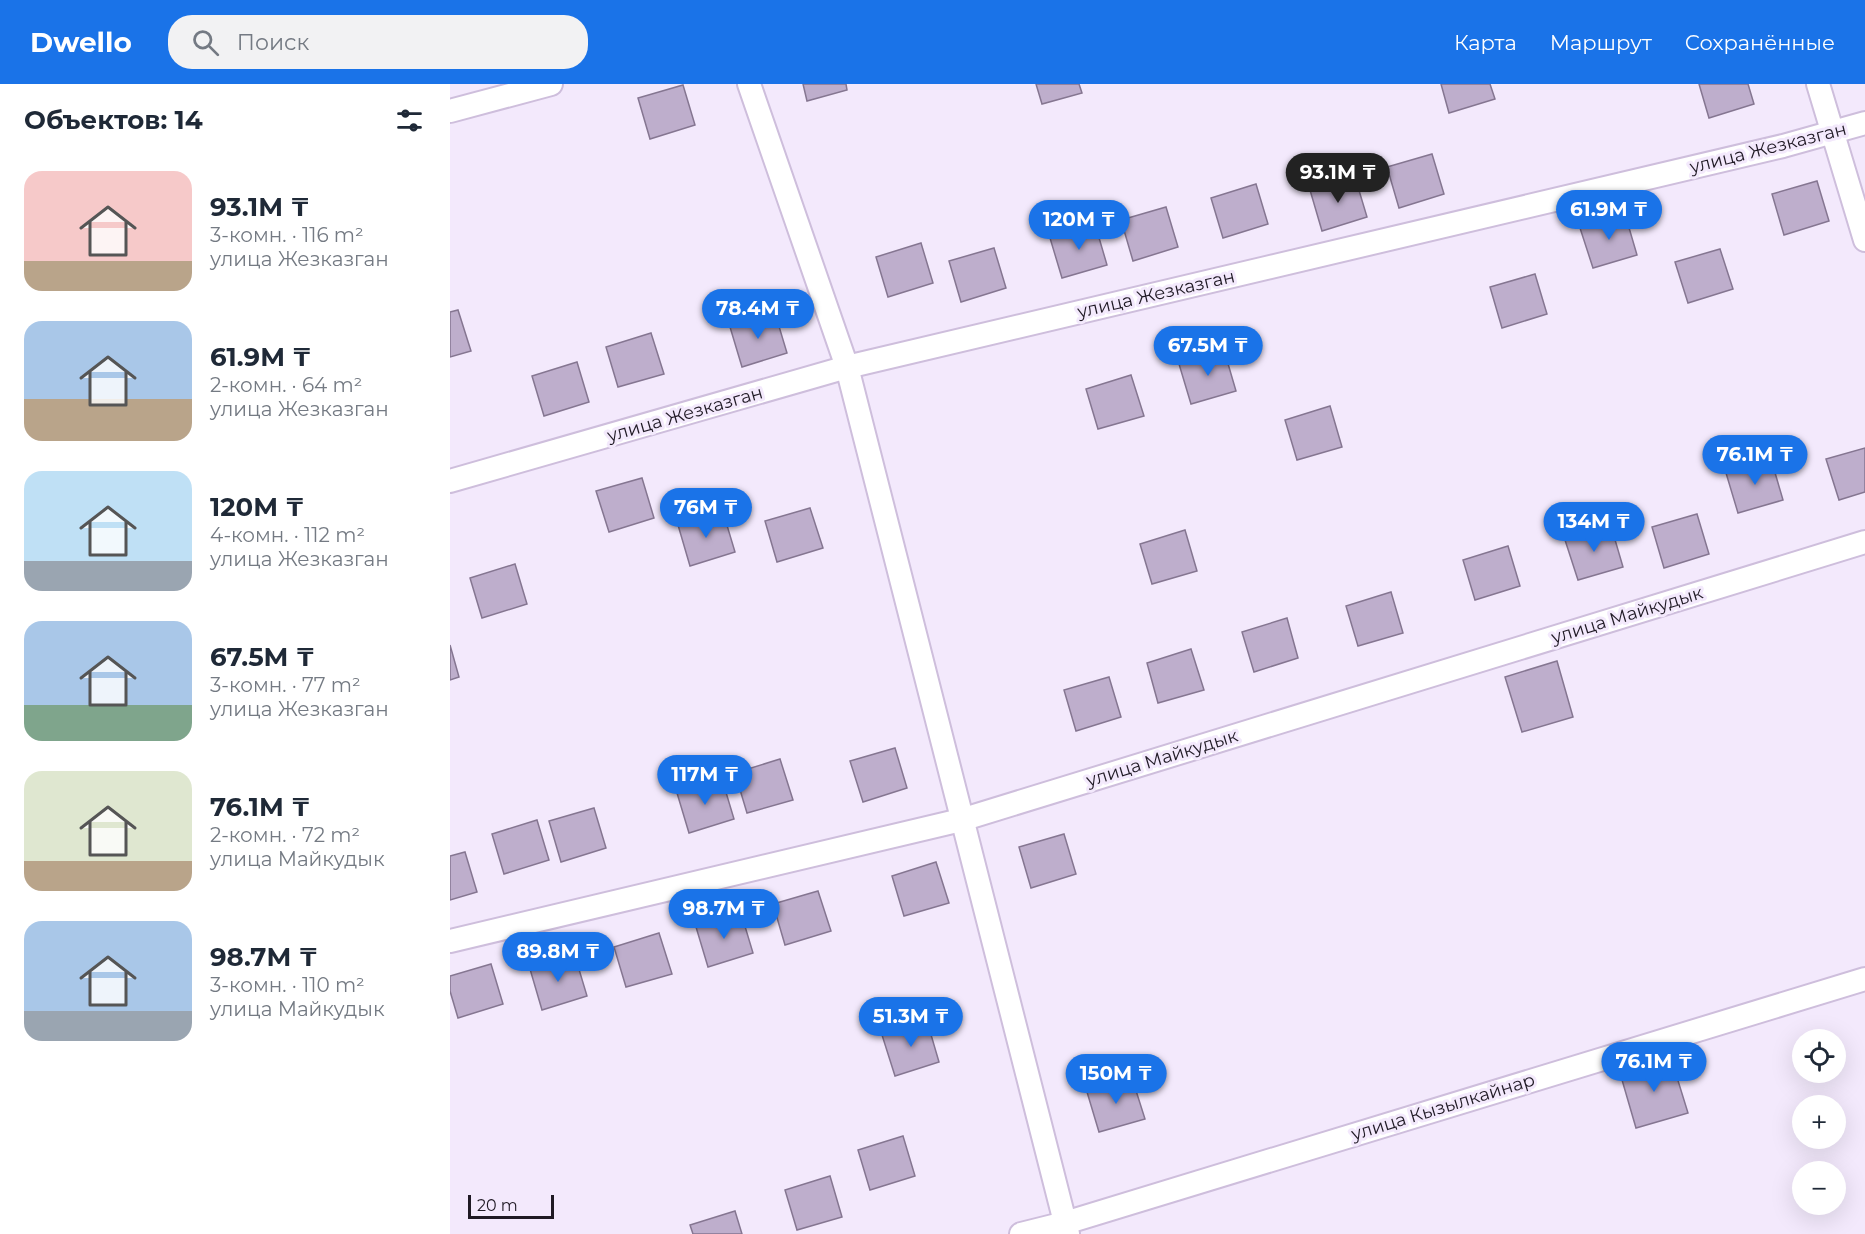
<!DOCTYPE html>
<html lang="ru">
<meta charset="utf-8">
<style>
:root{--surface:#fff;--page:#f2f2f3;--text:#1f2937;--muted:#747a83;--accent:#1a73e8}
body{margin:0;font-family:Montserrat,sans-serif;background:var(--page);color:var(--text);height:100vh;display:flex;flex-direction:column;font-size:22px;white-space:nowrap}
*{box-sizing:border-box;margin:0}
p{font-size:20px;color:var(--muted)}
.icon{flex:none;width:33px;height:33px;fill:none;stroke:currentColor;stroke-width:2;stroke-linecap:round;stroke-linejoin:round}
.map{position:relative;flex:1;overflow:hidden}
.drawer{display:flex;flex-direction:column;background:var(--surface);width:450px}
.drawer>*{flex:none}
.fabs{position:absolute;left:1342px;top:945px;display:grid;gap:12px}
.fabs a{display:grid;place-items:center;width:54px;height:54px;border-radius:50%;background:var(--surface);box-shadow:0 6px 24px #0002;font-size:30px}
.scale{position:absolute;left:18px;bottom:15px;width:86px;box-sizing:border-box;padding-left:6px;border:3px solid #1f1924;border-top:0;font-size:16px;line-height:21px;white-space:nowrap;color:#1f1924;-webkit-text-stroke:4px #f3e9fc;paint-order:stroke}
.price{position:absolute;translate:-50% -51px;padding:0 14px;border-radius:21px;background:var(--accent);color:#fff;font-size:20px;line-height:39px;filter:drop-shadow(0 2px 3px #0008)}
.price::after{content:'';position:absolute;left:50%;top:36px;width:18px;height:14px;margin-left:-9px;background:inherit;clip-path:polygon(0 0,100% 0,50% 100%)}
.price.active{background:#222;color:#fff}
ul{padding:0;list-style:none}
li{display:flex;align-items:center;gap:18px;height:150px;padding:0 24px}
li span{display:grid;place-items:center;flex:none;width:168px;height:120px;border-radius:18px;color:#555}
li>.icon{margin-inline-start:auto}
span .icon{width:72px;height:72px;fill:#fffc;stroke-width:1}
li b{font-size:26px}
h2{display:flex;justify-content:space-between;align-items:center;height:72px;padding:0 24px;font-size:26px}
header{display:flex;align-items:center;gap:36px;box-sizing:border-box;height:84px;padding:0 30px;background:var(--accent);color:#fff}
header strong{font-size:28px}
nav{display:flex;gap:33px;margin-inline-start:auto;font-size:21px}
.search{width:420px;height:54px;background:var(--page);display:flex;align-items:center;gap:15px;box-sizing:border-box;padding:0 21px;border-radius:24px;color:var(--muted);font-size:22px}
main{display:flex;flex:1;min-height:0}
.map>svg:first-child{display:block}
</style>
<header>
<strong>Dwello</strong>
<div class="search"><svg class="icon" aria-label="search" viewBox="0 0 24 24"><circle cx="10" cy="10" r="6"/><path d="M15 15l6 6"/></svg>Поиск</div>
<nav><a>Карта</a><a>Маршрут</a><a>Сохранённые</a></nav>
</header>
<main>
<section class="drawer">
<h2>Объектов: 14<svg class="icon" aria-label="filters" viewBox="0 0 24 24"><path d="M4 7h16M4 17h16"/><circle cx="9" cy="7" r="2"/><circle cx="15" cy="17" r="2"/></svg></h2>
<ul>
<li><span style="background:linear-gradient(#f6c9c9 75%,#b9a48a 0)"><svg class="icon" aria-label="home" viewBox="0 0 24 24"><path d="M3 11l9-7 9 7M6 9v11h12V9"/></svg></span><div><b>93.1M ₸</b><p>3-комн. · 116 m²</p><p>улица Жезказган</p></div></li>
<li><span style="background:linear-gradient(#a9c7e8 65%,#b9a48a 0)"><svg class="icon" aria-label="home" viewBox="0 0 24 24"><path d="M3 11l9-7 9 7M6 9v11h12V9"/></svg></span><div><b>61.9M ₸</b><p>2-комн. · 64 m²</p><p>улица Жезказган</p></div></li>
<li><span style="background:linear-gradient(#bfe0f5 75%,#9aa5b1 0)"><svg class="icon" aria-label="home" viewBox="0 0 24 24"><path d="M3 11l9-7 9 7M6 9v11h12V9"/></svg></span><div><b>120M ₸</b><p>4-комн. · 112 m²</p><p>улица Жезказган</p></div></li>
<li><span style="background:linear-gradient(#a9c7e8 70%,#7fa58c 0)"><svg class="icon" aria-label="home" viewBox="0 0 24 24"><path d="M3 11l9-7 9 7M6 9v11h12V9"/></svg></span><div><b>67.5M ₸</b><p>3-комн. · 77 m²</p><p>улица Жезказган</p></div></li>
<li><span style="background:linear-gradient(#dfe7d0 75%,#b9a48a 0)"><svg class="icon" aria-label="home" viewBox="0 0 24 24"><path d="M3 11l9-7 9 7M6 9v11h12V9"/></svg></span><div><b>76.1M ₸</b><p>2-комн. · 72 m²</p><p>улица Майкудык</p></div></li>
<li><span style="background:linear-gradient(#a9c7e8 75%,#9aa5b1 0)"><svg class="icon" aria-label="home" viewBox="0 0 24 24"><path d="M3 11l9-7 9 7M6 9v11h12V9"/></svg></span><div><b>98.7M ₸</b><p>3-комн. · 110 m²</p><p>улица Майкудык</p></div></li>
</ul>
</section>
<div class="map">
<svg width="1415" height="1150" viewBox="0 0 1415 1150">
<rect width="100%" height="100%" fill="#f3e9fc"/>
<g fill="#beaecc" stroke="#857691" stroke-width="1.5">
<polygon points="353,0 396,0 397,6 357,17"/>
<polygon points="586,0 629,0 632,9 592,20"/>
<polygon points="991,0 1040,0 1045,15 999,29"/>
<polygon points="1249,0 1298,0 1304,20 1259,34"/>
<polygon points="233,1 245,41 200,55 188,14"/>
<polygon points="982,70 994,110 949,124 937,83"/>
<polygon points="905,93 917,133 872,147 860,106"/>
<polygon points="1367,97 1379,137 1334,151 1322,110"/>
<polygon points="806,100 818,140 773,154 761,114"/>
<polygon points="716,123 728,163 683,177 671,136"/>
<polygon points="1175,130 1187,171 1143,184 1130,144"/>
<polygon points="645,140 657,181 612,194 600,154"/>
<polygon points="471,159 483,199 438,213 426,173"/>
<polygon points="544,164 556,204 511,218 499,177"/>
<polygon points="1270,165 1283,205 1238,219 1225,178"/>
<polygon points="1085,190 1097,230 1052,244 1040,203"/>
<polygon points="8,226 21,267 0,273 0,228"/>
<polygon points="325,229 337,269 292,283 280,243"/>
<polygon points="201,249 214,290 168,303 156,263"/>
<polygon points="774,266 786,307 741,320 729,280"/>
<polygon points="127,278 139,318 94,332 82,292"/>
<polygon points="681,291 694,332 648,345 636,305"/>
<polygon points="880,322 892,363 847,376 835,336"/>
<polygon points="1415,364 1415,408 1389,416 1376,375"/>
<polygon points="1321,375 1333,416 1288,429 1276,389"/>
<polygon points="192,394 204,434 159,448 146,407"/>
<polygon points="360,424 373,464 327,478 315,437"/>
<polygon points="273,428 285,468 240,482 228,441"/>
<polygon points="1247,430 1259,470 1214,484 1202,443"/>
<polygon points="1161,442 1173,483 1128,496 1115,456"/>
<polygon points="735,446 747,487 702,500 690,460"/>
<polygon points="1058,462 1070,502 1025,516 1013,476"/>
<polygon points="65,480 77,520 32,534 20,494"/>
<polygon points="941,508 953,549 908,562 896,522"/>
<polygon points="837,534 848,574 804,588 792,548"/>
<polygon points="0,561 9,593 0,596"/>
<polygon points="741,565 754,606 708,619 697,579"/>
<polygon points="1107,577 1123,633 1072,648 1055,593"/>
<polygon points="659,593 671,633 626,647 614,606"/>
<polygon points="445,664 457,704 413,718 400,677"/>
<polygon points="330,675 343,716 297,729 285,689"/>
<polygon points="272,695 284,735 239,749 227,709"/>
<polygon points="144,724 156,764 111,778 99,737"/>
<polygon points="87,736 99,776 54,790 42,750"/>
<polygon points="614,750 626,790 581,804 569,763"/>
<polygon points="15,768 27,808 0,816 0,772"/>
<polygon points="486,778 499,819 454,832 442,792"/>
<polygon points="368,807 381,847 335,861 323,820"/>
<polygon points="291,829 303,869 258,883 246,843"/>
<polygon points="209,849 222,890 176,903 164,863"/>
<polygon points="125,872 137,912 92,926 80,885"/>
<polygon points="41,880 53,920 8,934 0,907 0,892"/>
<polygon points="477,937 489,978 445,992 432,951"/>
<polygon points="1221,974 1238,1029 1186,1044 1170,989"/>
<polygon points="682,994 695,1035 649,1048 637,1008"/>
<polygon points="453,1052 465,1092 420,1106 408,1066"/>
<polygon points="380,1092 392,1133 347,1146 335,1106"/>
<polygon points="285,1127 292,1150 243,1150 240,1141"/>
</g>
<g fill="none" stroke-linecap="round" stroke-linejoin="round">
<defs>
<g id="street">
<polyline points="299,0 397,283 618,1150"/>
<polyline points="1368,0 1415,156"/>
<polyline points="0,27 101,0"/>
<polyline points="0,397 397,283 1333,62 1415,39"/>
<polyline points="0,857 511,736 1415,458"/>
<polyline points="571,1150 615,1139 1415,895"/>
</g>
</defs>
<use href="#street" stroke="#cebedc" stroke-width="26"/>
<use href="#street" stroke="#fff" stroke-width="22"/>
</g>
<g text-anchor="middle" stroke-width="6" stroke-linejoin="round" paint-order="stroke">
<g font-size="18" fill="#1f1924" stroke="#f3e9fc">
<text transform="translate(1318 64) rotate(-14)" y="6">улица Жезказган</text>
<text transform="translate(706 210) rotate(-13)" y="6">улица Жезказган</text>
<text transform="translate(235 330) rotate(-16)" y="6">улица Жезказган</text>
<text transform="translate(1177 531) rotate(-17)" y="6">улица Майкудык</text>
<text transform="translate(712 674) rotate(-17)" y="6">улица Майкудык</text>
<text transform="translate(993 1023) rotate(-17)" y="6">улица Кызылкайнар</text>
</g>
</g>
</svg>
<div class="fabs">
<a><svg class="icon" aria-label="locate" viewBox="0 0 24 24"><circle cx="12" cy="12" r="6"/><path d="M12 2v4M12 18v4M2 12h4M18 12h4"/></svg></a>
<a>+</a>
<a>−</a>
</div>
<div class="scale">20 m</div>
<b class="price active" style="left:888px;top:120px">93.1M ₸</b>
<b class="price" style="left:1159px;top:157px">61.9M ₸</b>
<b class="price" style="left:629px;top:167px">120M ₸</b>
<b class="price" style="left:308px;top:256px">78.4M ₸</b>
<b class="price" style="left:758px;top:293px">67.5M ₸</b>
<b class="price" style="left:1305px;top:402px">76.1M ₸</b>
<b class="price" style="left:256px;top:455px">76M ₸</b>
<b class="price" style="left:1144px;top:469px">134M ₸</b>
<b class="price" style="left:255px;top:722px">117M ₸</b>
<b class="price" style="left:274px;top:856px">98.7M ₸</b>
<b class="price" style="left:108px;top:899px">89.8M ₸</b>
<b class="price" style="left:461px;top:964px">51.3M ₸</b>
<b class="price" style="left:1204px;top:1009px">76.1M ₸</b>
<b class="price" style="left:666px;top:1021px">150M ₸</b>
</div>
</main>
